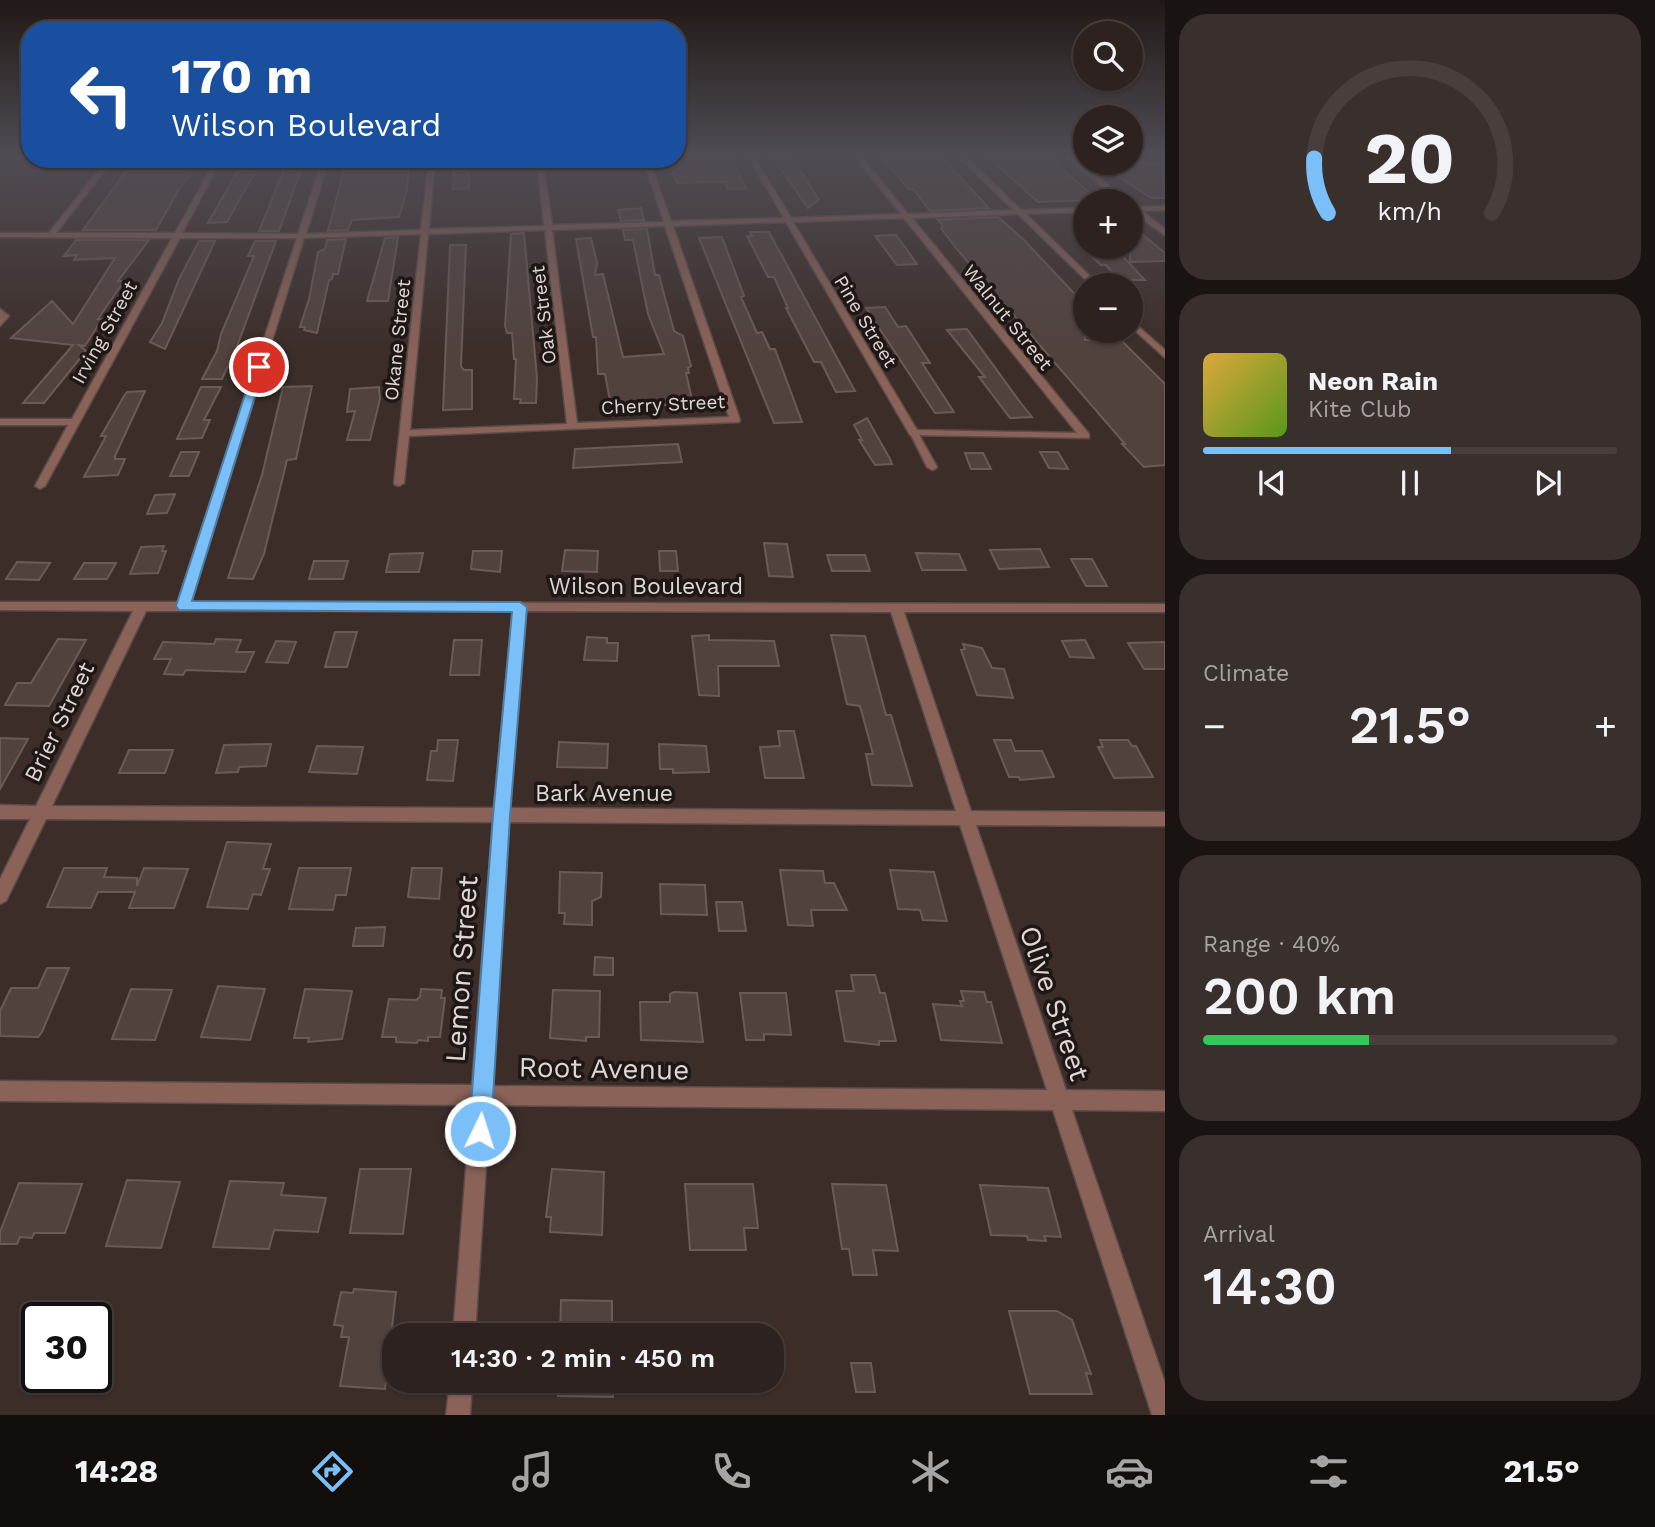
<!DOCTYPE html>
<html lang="en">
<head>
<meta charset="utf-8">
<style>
  :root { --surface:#2d221f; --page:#392f2c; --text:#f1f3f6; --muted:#a7a4a4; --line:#483f3d; --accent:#7abff8 }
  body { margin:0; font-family:"Work Sans",sans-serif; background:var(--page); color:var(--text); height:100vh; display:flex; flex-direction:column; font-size:26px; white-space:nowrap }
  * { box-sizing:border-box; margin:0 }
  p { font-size:23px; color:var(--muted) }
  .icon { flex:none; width:38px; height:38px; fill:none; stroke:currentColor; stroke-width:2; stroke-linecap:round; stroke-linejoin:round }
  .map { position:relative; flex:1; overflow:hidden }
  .side { display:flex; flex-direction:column; gap:14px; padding:14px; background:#191311; width:490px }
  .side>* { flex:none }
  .hud { position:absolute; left:21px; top:21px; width:665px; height:147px; border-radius:28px; box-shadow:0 2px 5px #0004,0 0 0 2px var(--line); background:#1a4fa0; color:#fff; overflow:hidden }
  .buttons { position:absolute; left:1073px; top:21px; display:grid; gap:14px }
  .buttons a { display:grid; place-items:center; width:70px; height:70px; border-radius:50%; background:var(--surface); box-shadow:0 2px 5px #0004,0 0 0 2px var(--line); font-size:35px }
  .speed { position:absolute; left:21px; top:1302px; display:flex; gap:14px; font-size:35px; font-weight:700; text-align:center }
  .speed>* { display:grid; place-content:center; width:91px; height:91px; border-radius:50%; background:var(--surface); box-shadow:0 2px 5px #0004,0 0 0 2px var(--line); line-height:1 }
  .speed .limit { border:4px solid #111; border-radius:10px; background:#fff; color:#111 }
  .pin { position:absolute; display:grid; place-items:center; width:60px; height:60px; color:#fff; margin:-30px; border:4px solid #fff; border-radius:50%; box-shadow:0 2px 7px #0007 }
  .me { position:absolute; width:77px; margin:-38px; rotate:4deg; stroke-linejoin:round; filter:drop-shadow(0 0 5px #0008) }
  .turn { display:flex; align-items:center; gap:24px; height:147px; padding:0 35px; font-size:32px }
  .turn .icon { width:91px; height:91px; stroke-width:2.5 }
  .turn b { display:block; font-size:49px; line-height:60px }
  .big { font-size:52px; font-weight:600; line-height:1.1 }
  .side .tile { flex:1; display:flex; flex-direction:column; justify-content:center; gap:10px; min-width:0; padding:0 24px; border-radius:28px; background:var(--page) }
  .side .dial { align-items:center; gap:0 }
  .dial svg { height:182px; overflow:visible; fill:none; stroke:var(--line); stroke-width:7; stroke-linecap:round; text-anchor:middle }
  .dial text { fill:var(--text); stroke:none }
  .song { display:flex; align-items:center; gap:21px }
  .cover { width:84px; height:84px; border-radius:10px; background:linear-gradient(135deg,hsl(40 70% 55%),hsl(90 70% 35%)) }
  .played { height:7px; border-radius:4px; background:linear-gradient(90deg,var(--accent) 60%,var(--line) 60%) }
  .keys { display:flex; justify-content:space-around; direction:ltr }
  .heat { display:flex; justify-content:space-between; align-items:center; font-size:38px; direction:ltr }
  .charge { height:10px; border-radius:5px; background:linear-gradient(90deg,#34c759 40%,var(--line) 0) }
  .trip { position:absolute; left:382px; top:1323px; width:402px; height:70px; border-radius:28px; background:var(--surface); box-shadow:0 2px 5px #0004,0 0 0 2px var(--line); font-weight:600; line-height:70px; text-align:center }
  .tab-bar { display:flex; height:112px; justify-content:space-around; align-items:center; background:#120e0c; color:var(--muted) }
  .tab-bar .icon { width:49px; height:49px }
  .tab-bar .current { color:var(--accent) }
  .tab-bar b { font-size:32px; color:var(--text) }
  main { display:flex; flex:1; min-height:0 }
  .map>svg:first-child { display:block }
  .building { fill:#52423e; stroke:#6b5a56; stroke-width:2 }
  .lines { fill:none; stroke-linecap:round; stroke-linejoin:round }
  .lane-casing { stroke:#5a4b48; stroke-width:3 }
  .street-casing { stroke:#5a4b48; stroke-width:3 }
  .lane { fill:#8a6258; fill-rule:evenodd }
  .street { fill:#8a6258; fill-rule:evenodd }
  .route { fill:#7abff8; stroke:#4f7ca1; stroke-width:2 }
  .labels { text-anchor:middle; stroke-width:7; stroke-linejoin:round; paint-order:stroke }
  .far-street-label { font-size:19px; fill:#e0d6d3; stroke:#1e1716 }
  .street-label { font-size:23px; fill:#e0d6d3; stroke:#1e1716 }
  .near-street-label { font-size:28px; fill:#e0d6d3; stroke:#1e1716 }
</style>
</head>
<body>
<main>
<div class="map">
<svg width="1165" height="1415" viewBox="0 0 1165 1415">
  <rect width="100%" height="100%" fill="#3c2d29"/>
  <path class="building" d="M 770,153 L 789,153 L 819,200 L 808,208 Z
    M 879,153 L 938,153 L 989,208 L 930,211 L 913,189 L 908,189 Z
    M 1047,156 L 1098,200 L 1038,202 L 988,157 Z
    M 731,158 L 746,188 L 728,189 L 725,182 L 677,183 L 668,160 Z
    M 134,160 L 200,160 L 178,191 L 156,230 L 83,230 Z
    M 410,160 L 406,194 L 399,217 L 352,220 L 348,230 L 328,231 L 346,162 Z
    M 287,162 L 304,162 L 279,231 L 259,231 Z
    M 1098,163 L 1165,163 L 1165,198 L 1151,198 Z
    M 240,167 L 258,167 L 227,222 L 208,223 Z
    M 468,168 L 469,188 L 453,189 L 454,169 Z
    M 641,208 L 644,220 L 621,221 L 618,210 Z
    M 998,217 L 1024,240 L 1085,305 L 1085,340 L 1120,339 L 1165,384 L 1165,465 L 1144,467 L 1122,444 L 1125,444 L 955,247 L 941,228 L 943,226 L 938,220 Z
    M 647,229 L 655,275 L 659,275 L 674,331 L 683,336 L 691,366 L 688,368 L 689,373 L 686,373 L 693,404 L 611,406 L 605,374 L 598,374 L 596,337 L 593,337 L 576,239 L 591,238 L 597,263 L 595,275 L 603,274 L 623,357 L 664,354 L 648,314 L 633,240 L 625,240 L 623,230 Z
    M 750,232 L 769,232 L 855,391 L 836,392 L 821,362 L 814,362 L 786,308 L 788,308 L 774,277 L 768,277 L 747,236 L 752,236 Z
    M 524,233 L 537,378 L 536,403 L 520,403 L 521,399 L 514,399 L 516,359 L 514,359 L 512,333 L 507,333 L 505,326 L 511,234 Z
    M 1130,234 L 1142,234 L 1148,239 L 1165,253 L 1165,261 L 1130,262 Z
    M 896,235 L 905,247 L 917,264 L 897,265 L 875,236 Z
    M 398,237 L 388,301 L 367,301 L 385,238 Z
    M 722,237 L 744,296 L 741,297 L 757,333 L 762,332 L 770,349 L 775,349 L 802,422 L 774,423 L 699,238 Z
    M 346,239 L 338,274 L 333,274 L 332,279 L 329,280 L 317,333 L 304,330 L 305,327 L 300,327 L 309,299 L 318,252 L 325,249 L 327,240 Z
    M 76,240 L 149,240 L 118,281 L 124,281 L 98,319 L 102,319 L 85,346 L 79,345 L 86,351 L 44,403 L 23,403 L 73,345 L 11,338 L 52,301 L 73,324 L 115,258 L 74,260 L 77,255 L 64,256 Z
    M 199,241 L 215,241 L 165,349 L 150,342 L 162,323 L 179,279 Z
    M 255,241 L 276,241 L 236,349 L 222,379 L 202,379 L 217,351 L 221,334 L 254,256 L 248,256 Z
    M 450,245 L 466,245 L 461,366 L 464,370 L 472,370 L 472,409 L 443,410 Z
    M 1081,247 L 1114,247 L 1145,280 L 1119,280 L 1106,265 L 1101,265 Z
    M 885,307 L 898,327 L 906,326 L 930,363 L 922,363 L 954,412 L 935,413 L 866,308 Z
    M 967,329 L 1020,402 L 1032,417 L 1010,418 L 979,377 L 985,377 L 947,330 Z
    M 312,386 L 296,459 L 287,460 L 264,554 L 253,579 L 228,578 L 262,475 L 283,387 Z
    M 201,387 L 221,387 L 204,420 L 210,420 L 202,438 L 177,439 Z
    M 379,387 L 380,399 L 370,440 L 347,440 L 355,411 L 347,412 L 350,389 Z
    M 145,391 L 115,456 L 115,459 L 125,459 L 118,475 L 84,477 L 106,436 L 101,436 L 124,396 L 127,392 Z
    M 867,418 L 890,459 L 892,464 L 875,465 L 859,440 L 862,440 L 854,425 Z
    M 678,444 L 682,462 L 573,468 L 575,449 Z
    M 181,452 L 199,452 L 189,476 L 170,476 Z
    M 1040,452 L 1058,452 L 1068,469 L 1049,468 Z
    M 965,453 L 983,453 L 991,469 L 971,469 Z
    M 175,494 L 167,513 L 147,514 L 155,495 Z
    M 764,543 L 787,544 L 793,577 L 769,576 Z
    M 164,546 L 162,551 L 166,551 L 158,573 L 130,574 L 141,547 Z
    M 1040,549 L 1049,567 L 999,569 L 990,550 Z
    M 565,550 L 598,551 L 597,572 L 562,571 Z
    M 473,551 L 502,551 L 500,572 L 471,569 Z
    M 659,551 L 676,551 L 678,571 L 660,571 Z
    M 423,553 L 419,572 L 386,572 L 390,554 Z
    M 916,553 L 959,554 L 966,570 L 922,570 Z
    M 827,555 L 865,555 L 870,571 L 832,571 Z
    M 1071,559 L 1092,559 L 1107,586 L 1086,586 Z
    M 314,561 L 348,561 L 343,579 L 309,579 Z
    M 17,562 L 50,563 L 39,580 L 6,579 Z
    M 84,563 L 116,563 L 107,579 L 74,579 Z
    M 335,632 L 357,632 L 347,667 L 325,667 Z
    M 709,635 L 709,640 L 774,641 L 779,666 L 718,666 L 719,696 L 699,695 L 692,636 Z
    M 831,635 L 865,636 L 886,715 L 891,715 L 912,786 L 872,785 L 866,754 L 873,754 L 860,706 L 847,704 Z
    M 587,637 L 607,638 L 607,643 L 618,643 L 617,661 L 584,660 Z
    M 58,639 L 86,640 L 49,706 L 5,705 L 17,683 L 31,683 Z
    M 216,639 L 241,640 L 236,652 L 254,652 L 245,672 L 186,670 L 183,675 L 164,674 L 171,659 L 154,659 L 163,642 L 214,644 Z
    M 454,640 L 482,640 L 479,675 L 450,675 Z
    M 1085,640 L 1094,658 L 1070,657 L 1062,641 Z
    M 276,641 L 296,642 L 288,663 L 266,662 Z
    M 1165,642 L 1165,669 L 1144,669 L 1128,643 Z
    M 963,644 L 982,648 L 992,668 L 1004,669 L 1013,698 L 977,695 L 961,650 L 965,649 Z
    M 778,731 L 794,731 L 804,778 L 765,778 L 760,747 L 780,746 Z
    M 0,738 L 28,739 L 0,789 Z
    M 438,740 L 458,740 L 453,781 L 427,780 L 431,751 L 437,751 Z
    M 994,740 L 1011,740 L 1015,751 L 1042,751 L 1054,777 L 1020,780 L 1019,777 L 1009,777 Z
    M 1100,740 L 1128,740 L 1132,746 L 1136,746 L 1153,777 L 1114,778 L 1098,747 L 1103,747 Z
    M 559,742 L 608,744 L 607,768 L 557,767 Z
    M 271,744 L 266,766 L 239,767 L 238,772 L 216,773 L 224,745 Z
    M 659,744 L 706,746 L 709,772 L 673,773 L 673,769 L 660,769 Z
    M 317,746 L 363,747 L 357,774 L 309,772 Z
    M 129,750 L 173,750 L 165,773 L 119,773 Z
    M 227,842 L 271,844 L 263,869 L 270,869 L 261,895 L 253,894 L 248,909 L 207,907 Z
    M 64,868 L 107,868 L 104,877 L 137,878 L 137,886 L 144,868 L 188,869 L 174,908 L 129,908 L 135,892 L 98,892 L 91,908 L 47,907 Z
    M 299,868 L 351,868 L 346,895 L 336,895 L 333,910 L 289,909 Z
    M 412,868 L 442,868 L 439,899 L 408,897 Z
    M 780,870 L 823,871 L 825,883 L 834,883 L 847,910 L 811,910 L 813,926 L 788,925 Z
    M 890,870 L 934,872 L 947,921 L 923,920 L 920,910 L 898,909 Z
    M 560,872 L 602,873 L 601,897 L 592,901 L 592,925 L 564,924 L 565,913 L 559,913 Z
    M 660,884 L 705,885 L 707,915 L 661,914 Z
    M 716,902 L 742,902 L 746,931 L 719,931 Z
    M 385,927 L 383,946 L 353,946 L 356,928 Z
    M 595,957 L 613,958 L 613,975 L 594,975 Z
    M 47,968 L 69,968 L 42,1032 L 38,1037 L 0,1036 L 0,1011 L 11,988 L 38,988 Z
    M 851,975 L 875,975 L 880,993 L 885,993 L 896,1041 L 879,1041 L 879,1045 L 845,1041 L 836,991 L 854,991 Z
    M 218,986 L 265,989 L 250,1040 L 201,1037 Z
    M 131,989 L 172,990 L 155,1040 L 112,1039 Z
    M 305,989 L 352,991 L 342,1039 L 308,1042 L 309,1038 L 294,1038 Z
    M 421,989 L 442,990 L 441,998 L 445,998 L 440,1037 L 428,1037 L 428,1041 L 418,1040 L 417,1043 L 396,1042 L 396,1037 L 382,1037 L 389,999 L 416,1000 L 420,997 Z
    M 553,990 L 600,991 L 599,1037 L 586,1037 L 586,1041 L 550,1038 Z
    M 961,991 L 984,992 L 987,1002 L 991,1002 L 1002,1043 L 941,1040 L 933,1004 L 962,1006 L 960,1001 L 964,1001 Z
    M 674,992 L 697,993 L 703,1042 L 641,1040 L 640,1002 L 670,1002 L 670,994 Z
    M 740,993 L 786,993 L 791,1035 L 764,1034 L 764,1040 L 746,1040 Z
    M 360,1169 L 411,1169 L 403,1234 L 350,1233 Z
    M 552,1169 L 604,1172 L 602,1235 L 550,1232 L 551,1217 L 546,1217 Z
    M 127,1180 L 180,1182 L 161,1248 L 106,1246 Z
    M 230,1181 L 284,1183 L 281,1195 L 326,1198 L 318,1232 L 274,1230 L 269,1249 L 213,1247 Z
    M 19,1183 L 82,1184 L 65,1233 L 34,1233 L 32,1238 L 20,1237 L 17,1244 L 0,1244 L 0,1232 Z
    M 685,1184 L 753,1184 L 758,1228 L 744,1228 L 746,1250 L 690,1250 Z
    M 832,1184 L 886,1185 L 898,1251 L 873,1250 L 877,1275 L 853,1275 L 849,1249 L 842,1249 Z
    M 980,1185 L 1048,1188 L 1061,1237 L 1044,1236 L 1046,1241 L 1028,1240 L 1027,1236 L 991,1235 Z
    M 354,1289 L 396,1292 L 385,1389 L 340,1386 L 349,1337 L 341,1337 L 343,1326 L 334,1325 L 341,1292 L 353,1293 Z
    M 561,1300 L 612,1301 L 612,1335 L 560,1335 Z
    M 1009,1311 L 1057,1311 L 1072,1320 L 1091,1374 L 1086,1373 L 1092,1394 L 1030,1394 Z
    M 851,1363 L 871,1363 L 875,1392 L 856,1392 Z
    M 559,1381 L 613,1381 L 613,1397 L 558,1396 Z"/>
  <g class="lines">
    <defs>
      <path id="lane" d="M 914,430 L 918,433 L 937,467 L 935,469 L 932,470 L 927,467 L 910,433 Z"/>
      <path id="street" d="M 746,153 L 752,153 L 791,218 L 901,214 L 852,153 L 858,153 L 908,214 L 1013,210 L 955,153 L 962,153 L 1021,210 L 1085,208 L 1085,212 L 1026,214 L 1099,285 L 1091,285 L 1018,214 L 912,218 L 1089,434 L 1089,438 L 910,435 L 786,222 L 673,226 L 740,420 L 739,422 L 409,436 L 404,483 L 399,486 L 395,485 L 394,483 L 421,234 L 304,238 L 191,602 L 1165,604 L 1165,612 L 904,612 L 971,811 L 1165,812 L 1165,826 L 976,825 L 1066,1090 L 1165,1091 L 1165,1111 L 1072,1110 L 1165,1383 L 1165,1415 L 1152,1415 L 1053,1110 L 490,1105 L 475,1335 L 453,1335 L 471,1105 L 0,1101 L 0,1081 L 472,1085 L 493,822 L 46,819 L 6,901 L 0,904 L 0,879 L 30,819 L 0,819 L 0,805 L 36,806 L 133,611 L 0,610 L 0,602 L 178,602 L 297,238 L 180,238 L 45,486 L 40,489 L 35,486 L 68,425 L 0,425 L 0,419 L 72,419 L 172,238 L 0,237 L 0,233 L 49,233 L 107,159 L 114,159 L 56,233 L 175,233 L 216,159 L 222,159 L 182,233 L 298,234 L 323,159 L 329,159 L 306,234 L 421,230 L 429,159 L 435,159 L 429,229 L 544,226 L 537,159 L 543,159 L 552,225 L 664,222 L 643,159 L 649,159 L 671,221 L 784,218 ZM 904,218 L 1077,433 L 917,430 L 793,222 ZM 665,226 L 729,417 L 577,423 L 552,230 ZM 545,230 L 567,424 L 410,430 L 428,234 ZM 146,611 L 513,611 L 494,808 L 52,806 ZM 526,611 L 891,612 L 956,811 L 509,808 ZM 508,822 L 960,825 L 1047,1090 L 491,1086 Z
        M 1060,153 L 1067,153 L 1128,201 L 1121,201 Z
        M 1130,203 L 1137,207 L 1165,206 L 1165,210 L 1142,211 L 1165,229 L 1165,235 L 1130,211 Z
        M 0,309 L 9,316 L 0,326 Z
        M 1130,319 L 1165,350 L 1165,358 L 1130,326 Z
        M 450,1381 L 472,1381 L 470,1415 L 446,1415 Z"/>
    </defs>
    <use href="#lane" class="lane-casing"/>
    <use href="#street" class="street-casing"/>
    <use href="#lane" class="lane"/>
    <use href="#street" class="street"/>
  </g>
  <linearGradient id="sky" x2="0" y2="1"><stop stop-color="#211917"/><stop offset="0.44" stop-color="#504c54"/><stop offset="1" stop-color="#504c54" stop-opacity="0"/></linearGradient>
  <rect width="1165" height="351" fill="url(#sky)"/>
  <path class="route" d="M 259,364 L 264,367 L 192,601 L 520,602 L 527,607 L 510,816 L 491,1131 L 488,1139 L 480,1142 L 472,1139 L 469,1131 L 493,816 L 512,612 L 179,610 L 176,606 L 254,367 Z"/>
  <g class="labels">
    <g class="far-street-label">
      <text transform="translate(543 315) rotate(-97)" y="7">Oak Street</text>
      <text transform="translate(1008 317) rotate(51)" y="7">Walnut Street</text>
      <text transform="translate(866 321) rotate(59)" y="7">Pine Street</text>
      <text transform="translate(104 332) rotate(-61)" y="7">Irving Street</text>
      <text transform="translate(397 340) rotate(-84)" y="7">Okane Street</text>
      <text transform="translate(663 404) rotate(-3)" y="7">Cherry Street</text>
    </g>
    <g class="street-label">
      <text x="646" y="594">Wilson Boulevard</text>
      <text transform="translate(59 722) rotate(-64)" y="8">Brier Street</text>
      <text x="604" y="801">Bark Avenue</text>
    </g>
    <g class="near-street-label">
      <text transform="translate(461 969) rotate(-86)" y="10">Lemon Street</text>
      <text transform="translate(1055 1003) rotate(71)" y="10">Olive Street</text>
      <text transform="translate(604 1068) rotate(1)" y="10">Root Avenue</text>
    </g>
  </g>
</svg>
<div class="buttons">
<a><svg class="icon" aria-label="search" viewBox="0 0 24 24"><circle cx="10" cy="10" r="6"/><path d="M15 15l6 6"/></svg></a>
<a><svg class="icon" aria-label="layers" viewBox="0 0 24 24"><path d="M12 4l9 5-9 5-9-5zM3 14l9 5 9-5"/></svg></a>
<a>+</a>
<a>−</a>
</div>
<div class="speed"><div class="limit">30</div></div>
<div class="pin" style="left:259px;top:367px;background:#d93025"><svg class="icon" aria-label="arrive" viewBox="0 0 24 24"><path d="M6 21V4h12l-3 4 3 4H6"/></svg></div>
<svg class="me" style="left:480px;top:1131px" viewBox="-20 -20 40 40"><circle r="17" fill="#7abff8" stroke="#fff" stroke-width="3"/><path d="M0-11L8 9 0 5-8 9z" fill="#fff"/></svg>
<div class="trip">14:30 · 2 min · 450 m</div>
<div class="hud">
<div class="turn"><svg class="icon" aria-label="left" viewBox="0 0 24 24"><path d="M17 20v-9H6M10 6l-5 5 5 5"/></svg><div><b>170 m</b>Wilson Boulevard</div></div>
</div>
</div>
<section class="side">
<div class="tile dial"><svg viewBox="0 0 100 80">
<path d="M14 69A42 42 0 1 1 86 69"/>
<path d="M14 69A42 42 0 0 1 8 45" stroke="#7abff8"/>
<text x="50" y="56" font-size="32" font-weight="700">20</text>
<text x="50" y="72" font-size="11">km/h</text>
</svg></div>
<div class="tile">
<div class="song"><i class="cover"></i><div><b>Neon Rain</b><p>Kite Club</p></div></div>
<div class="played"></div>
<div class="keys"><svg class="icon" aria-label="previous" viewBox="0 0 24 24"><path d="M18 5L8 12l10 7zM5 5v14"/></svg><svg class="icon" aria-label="pause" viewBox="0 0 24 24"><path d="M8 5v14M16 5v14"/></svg><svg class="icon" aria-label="next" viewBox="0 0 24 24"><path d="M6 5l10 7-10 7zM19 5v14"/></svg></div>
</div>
<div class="tile"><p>Climate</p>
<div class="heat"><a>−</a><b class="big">21.5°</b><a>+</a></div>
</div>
<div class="tile"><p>Range · 40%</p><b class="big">200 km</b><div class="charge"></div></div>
<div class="tile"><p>Arrival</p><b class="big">14:30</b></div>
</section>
</main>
<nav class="tab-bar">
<b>14:28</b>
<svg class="icon current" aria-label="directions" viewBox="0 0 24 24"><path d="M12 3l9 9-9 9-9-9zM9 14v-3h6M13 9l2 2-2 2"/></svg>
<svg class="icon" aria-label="music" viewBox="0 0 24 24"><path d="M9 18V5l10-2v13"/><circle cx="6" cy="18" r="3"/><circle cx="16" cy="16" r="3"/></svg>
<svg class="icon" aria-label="phone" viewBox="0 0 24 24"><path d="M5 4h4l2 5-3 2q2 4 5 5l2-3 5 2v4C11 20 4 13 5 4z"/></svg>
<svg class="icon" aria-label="climate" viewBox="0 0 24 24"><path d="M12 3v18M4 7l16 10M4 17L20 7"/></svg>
<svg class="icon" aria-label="car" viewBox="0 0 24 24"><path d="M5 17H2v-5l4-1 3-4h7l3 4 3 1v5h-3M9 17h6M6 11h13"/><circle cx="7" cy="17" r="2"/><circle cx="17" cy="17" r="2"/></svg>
<svg class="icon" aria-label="filters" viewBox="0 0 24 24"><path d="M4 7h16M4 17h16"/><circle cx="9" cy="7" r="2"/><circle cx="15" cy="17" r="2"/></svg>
<b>21.5°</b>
</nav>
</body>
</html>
